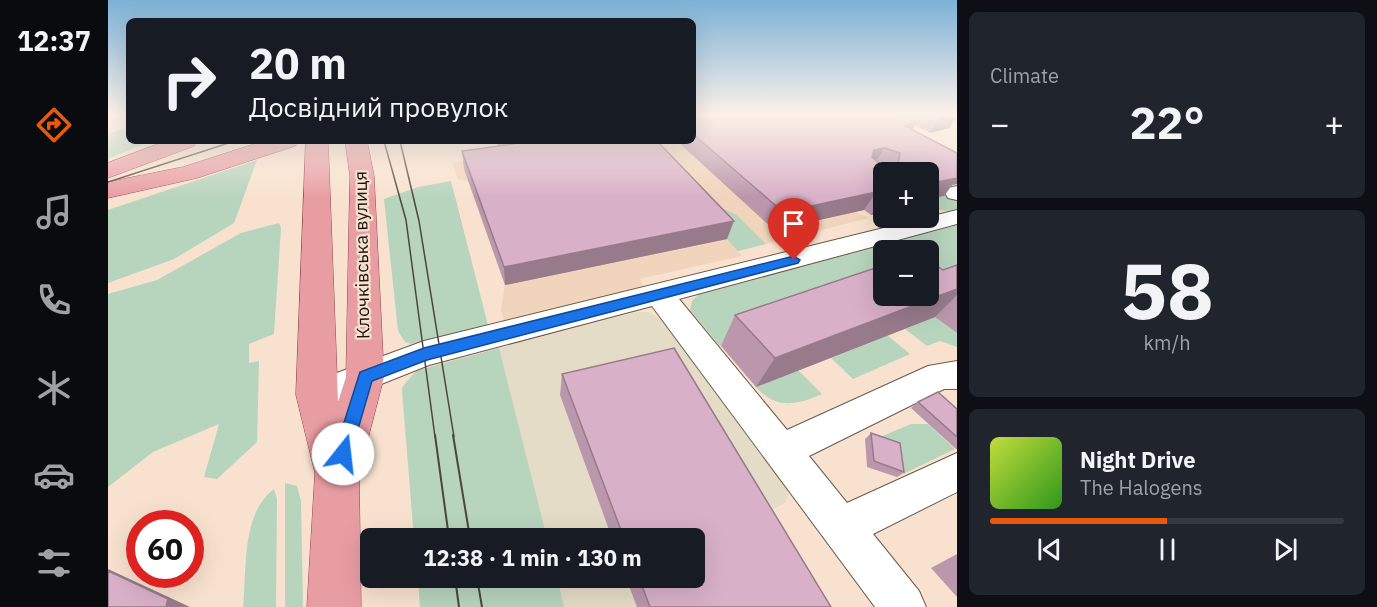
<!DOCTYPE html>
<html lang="en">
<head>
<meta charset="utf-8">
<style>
  :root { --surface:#171b24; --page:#20242c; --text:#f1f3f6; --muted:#9ea1a6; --line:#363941; --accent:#ea580c }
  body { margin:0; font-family:"IBM Plex Sans",sans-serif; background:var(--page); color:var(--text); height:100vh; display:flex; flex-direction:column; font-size:22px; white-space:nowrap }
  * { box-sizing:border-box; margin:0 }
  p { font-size:20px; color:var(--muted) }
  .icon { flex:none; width:33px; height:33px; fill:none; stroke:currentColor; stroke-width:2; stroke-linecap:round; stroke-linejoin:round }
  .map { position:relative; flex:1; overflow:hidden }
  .sheet { display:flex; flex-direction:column; gap:12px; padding:12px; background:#0d0f14; width:420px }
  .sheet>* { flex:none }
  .banner { position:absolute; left:18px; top:18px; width:570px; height:126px; border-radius:9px; box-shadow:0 6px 24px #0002; background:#171b24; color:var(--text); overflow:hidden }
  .buttons { position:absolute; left:765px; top:162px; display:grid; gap:12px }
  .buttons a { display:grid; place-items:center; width:66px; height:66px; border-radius:9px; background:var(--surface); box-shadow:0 6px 24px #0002; font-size:30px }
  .speed { position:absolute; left:18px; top:510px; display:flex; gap:12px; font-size:30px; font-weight:700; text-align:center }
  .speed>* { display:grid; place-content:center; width:78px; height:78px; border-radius:50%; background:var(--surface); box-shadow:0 6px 24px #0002; line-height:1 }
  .speed .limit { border:9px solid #d22; background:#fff; color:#111 }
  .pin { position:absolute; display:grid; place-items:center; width:51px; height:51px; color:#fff; margin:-62px -26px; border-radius:50% 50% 50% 0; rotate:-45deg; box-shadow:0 0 6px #0007 }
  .pin .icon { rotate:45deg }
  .me { position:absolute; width:66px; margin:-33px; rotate:16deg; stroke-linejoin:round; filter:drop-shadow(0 0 4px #0008) }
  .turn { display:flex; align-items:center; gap:21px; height:126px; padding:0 24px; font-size:27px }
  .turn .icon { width:78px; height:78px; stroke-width:2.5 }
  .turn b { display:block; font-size:42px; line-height:51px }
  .big { font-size:45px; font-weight:800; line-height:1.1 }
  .sheet .card { flex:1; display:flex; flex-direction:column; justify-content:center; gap:9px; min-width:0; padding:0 21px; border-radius:9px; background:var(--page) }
  .sheet .dial { align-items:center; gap:0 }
  .dial b { font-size:78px; line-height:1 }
  .song { display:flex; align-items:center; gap:18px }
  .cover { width:72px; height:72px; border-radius:9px; background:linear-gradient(135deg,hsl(70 70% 55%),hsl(110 70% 35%)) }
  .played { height:6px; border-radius:3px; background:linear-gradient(90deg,var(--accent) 50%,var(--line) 50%) }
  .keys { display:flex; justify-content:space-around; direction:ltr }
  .heat { display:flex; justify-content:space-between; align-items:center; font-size:33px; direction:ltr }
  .trip { position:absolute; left:252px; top:528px; width:345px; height:60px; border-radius:9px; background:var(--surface); box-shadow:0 6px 24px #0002; font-weight:800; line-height:60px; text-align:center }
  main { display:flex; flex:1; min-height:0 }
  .tab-bar { display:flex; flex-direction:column; width:108px; justify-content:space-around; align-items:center; background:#090b0e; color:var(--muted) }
  .tab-bar .icon { width:42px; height:42px }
  .tab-bar .active { color:var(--accent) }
  .tab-bar b { font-size:27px; color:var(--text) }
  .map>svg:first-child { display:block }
  .commercial { fill:#e5dcc7 }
  .built { fill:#f0d4bc }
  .green { fill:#b7d4bd }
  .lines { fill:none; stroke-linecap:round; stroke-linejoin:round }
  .minor-casing { stroke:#6b5949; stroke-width:2 }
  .major-casing { stroke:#964247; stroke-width:1 }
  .minor { fill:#fff; fill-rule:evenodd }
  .major { fill:#e89da3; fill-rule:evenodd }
  .tram-far1 { stroke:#50453c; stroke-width:1.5 }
  .tram { stroke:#50453c; stroke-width:2 }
  .wall { fill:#ba97ab }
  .shaded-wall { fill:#977b8b }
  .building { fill:#d8b0c7; stroke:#977b8b; stroke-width:1.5; fill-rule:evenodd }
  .route { fill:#1a73e8; stroke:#114b97; stroke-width:1.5 }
  .labels { text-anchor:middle; stroke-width:4.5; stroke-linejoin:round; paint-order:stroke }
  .street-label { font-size:18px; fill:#1b130d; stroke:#f8e2cf }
</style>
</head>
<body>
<main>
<nav class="tab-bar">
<b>12:37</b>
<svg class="icon active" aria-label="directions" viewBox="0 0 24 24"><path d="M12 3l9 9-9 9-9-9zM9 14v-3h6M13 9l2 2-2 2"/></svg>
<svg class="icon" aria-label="music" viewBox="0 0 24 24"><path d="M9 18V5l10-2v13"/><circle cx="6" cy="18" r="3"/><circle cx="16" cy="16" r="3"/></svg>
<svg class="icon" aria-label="phone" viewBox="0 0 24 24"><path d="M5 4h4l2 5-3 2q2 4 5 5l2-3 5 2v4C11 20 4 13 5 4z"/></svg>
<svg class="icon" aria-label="climate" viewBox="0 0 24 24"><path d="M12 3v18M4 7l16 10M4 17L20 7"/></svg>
<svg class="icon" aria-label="car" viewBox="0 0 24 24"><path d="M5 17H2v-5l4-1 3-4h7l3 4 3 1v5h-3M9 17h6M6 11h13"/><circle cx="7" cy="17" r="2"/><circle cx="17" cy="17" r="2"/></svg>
<svg class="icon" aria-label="filters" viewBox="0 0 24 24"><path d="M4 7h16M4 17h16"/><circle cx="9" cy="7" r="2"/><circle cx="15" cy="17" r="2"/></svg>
</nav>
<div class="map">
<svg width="849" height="607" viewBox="0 0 849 607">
  <rect width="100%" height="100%" fill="#f8e2cf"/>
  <path class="commercial" d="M 528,312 L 540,312 L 562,324 L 676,482 L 680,494 L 677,503 L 662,511 L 720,607 L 312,607 L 310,578 L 586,578 L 586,538 L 306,538 L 294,396 L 297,382 L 308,371 L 329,364 Z"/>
  <path class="built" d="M 481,141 L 585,141 L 761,218 L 630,251 L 634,256 L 531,279 L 537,288 L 396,321 L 393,310 L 397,285 L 360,181 L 350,179 L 344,163 Z"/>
  <path class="green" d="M 21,127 L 21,141 L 43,141 L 0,159 L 0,134 Z
    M 149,160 L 126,223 L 66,259 L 0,283 L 0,210 Z
    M 343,181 L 380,325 L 303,344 L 297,342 L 290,331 L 276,199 L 310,187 Z
    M 820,191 L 831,197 L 844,194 L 849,197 L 849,209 C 837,212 831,212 821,204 Z
    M 616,209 L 629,215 L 658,244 L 630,251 L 595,213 Z
    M 171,223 L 173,228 L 166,334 L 141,344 L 141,363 L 151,361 L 149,442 L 109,479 L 96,477 L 111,424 L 45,452 L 0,487 L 0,294 L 49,280 L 133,233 Z
    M 849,225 L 849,285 L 820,296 L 820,250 L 776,250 L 775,288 L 612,346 L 582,310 L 584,301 L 592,293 Z
    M 827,317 L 849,333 L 849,347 L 832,341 L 819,346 L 797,329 Z
    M 779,335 L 802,354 L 745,379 L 723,358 Z
    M 391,348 L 439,538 L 306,538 L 294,388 L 308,371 Z
    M 690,370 L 714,394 C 689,405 668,410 648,387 Z
    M 803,424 L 820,424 L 847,449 L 789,477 L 763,441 Z
    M 177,483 L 189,486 L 193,501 L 195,607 L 177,607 Z
    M 166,489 L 169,499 L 168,607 L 135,607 C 139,571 133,513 166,489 Z
    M 310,578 L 449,578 L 456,607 L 312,607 Z"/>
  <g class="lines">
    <defs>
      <path id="minor" d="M 849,186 L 849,200 L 840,198 L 837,193 L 840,188 Z
        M 849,210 L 849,224 L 571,299 L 679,430 L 820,366 L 849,361 L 849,389 L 836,389 L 701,456 L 739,503 L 849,453 L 849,492 L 765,534 L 811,591 L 818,607 L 767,607 L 544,306 L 321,365 L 208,410 L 196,405 L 191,395 L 196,385 L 316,341 Z"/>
      <path id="major" d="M 58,141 L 89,141 L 86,146 L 0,178 L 0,163 Z
        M 156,141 L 190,141 L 187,146 L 89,178 L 0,198 L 0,182 L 75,167 Z
        M 198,141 L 220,141 L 230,402 L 238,377 L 242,176 L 237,141 L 259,141 L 266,176 L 276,377 L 251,473 L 253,607 L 199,607 L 207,473 L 188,395 Z"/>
    </defs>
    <use href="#minor" class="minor-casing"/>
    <use href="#major" class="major-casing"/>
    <use href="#minor" class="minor"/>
    <use href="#major" class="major"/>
    <path class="tram-far1" d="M 276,141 L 298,220 L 327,437
      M 292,141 L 311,221 L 346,437
      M 0,182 L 127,141"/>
    <path class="tram" d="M 327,435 L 341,538
      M 345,435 L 362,538
      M 347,578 L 351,607
      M 369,578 L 374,607"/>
  </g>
  <path class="wall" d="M 585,114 L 849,114 L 849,116 L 841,128 L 822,133 L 807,125 L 804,129 L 849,153 L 849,185 L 849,184 L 844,185 L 836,196 L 820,172 L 776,212 L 763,215 L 756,210 L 666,230 L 569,141 L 585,141 Z
    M 386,141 L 555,141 L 552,144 L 619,239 L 397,285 L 356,169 L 354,151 L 391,146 Z
    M 849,265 L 849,333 L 827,317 L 648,387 L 613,346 L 627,315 L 835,270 Z
    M 454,374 L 723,607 L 529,607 L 518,578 L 586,578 L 586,538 L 504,538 L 452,395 Z
    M 810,402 L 849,409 L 849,449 L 848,449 L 803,408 Z
    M 763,433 L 796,472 L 789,477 L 759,467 L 757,439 Z
    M 849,554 L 849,597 L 823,568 Z"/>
  <path class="shaded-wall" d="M 843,114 L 849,114 L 849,116 L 841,128 L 822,133 L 833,116 Z
    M 808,123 L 798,139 L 797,126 Z
    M 776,148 L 766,165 L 756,168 L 766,150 Z
    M 849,172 L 849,184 L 844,185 L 836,196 L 820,199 L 820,184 Z
    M 768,192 L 756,210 L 666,230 L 675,212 Z
    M 776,197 L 776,212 L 763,215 Z
    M 626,221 L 619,239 L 397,285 L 396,267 Z
    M 849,289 L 849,295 L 827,317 L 648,387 L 667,358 Z
    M 0,569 L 82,607 L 58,607 L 0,571 Z"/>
  <path class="building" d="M 585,114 L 788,114 L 808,123 L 797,126 L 849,153 L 849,178 L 820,184 L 820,172 L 776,172 L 776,197 L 768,192 L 675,212 L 585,134 ZM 776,148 L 792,153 L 789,170 L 778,169 L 764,157 L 766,150 Z
    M 827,114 L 843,114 L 833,116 Z
    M 403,141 L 549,141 L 626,221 L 396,267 L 354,151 L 406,144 Z
    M 820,260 L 835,270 L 849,265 L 849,289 L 667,358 L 627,315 L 776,265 L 776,296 L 820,296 Z
    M 566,348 L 723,607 L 542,607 L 531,578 L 586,578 L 586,538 L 516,538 L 454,374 Z
    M 830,392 L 849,409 L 849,437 L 810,402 Z
    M 763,433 L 792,443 L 796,472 L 766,461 Z
    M 0,571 L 60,599 L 58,607 L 0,607 Z"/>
  <linearGradient id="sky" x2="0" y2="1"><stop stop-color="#7cb1d6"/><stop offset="0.58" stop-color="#fcf2e9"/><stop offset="1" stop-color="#fcf2e9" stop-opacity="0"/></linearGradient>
  <rect width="849" height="198" fill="url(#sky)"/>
  <path class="route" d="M 686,256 L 692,260 L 690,263 L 319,360 L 264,381 L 241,460 L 235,462 L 228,460 L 226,454 L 252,372 L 316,348 Z"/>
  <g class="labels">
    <g class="street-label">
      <text transform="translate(254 255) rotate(-91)" y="6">Клочківська вулиця</text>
    </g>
  </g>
</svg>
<div class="buttons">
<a>+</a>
<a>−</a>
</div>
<div class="speed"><div class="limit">60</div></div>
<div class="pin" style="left:686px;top:260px;background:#d93025"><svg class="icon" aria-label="arrive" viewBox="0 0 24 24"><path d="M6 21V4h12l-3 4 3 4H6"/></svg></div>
<svg class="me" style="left:235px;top:454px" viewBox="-20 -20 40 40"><circle r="19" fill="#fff"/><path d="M0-13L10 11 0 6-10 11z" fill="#1a73e8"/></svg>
<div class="trip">12:38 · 1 min · 130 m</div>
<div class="banner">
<div class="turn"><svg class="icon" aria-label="right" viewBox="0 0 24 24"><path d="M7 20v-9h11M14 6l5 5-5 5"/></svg><div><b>20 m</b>Досвідний провулок</div></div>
</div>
</div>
<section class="sheet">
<div class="card"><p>Climate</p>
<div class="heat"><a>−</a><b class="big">22°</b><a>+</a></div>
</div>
<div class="card dial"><b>58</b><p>km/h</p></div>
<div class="card">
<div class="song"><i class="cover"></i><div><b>Night Drive</b><p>The Halogens</p></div></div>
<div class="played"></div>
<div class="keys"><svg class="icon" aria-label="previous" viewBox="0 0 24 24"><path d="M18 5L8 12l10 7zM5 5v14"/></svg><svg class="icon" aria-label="pause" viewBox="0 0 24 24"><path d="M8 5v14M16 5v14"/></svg><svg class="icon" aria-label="next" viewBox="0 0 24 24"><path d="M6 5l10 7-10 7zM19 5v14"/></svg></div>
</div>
</section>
</main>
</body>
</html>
